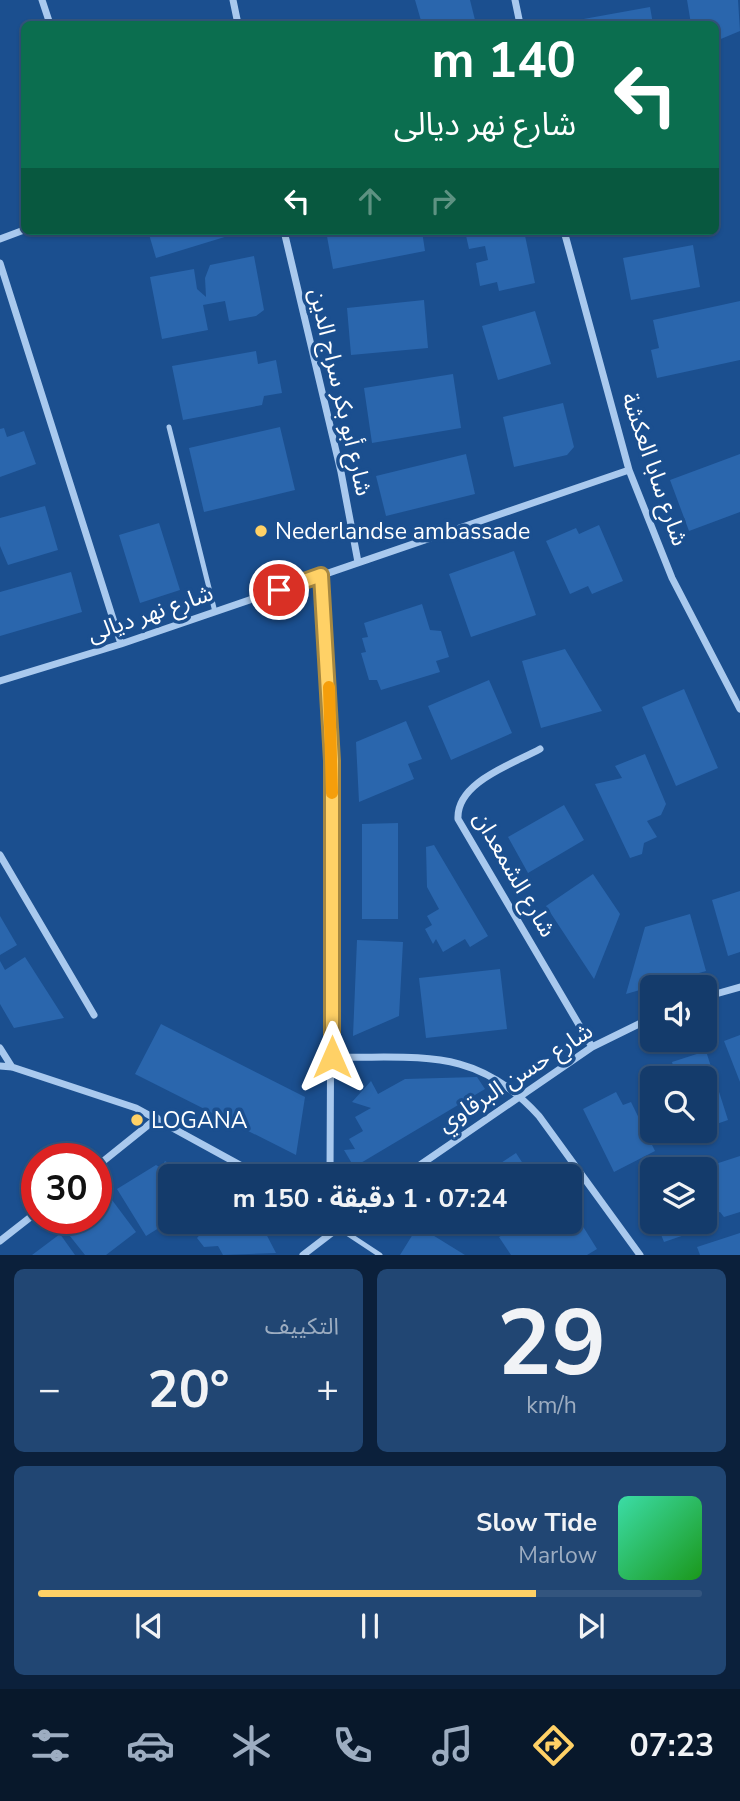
<!DOCTYPE html>
<html lang="ar">
<head>
<meta charset="utf-8">
<style>
  :root { --surface:#143b6b; --page:#214673; --text:#f1f3f6; --muted:#9dadc1; --line:#33557e; --accent:#ffd166 }
  body { margin:0; font-family:"Nunito Sans","Noto Sans Arabic",sans-serif; background:var(--page); color:var(--text); direction:rtl; height:100vh; display:flex; flex-direction:column; font-size:26px; white-space:nowrap }
  * { box-sizing:border-box; margin:0 }
  p { font-size:23px; color:var(--muted) }
  .icon { flex:none; width:38px; height:38px; fill:none; stroke:currentColor; stroke-width:2; stroke-linecap:round; stroke-linejoin:round }
  .map { position:relative; height:1255px; overflow:hidden; direction:ltr }
  .drawer { display:flex; flex-direction:column; gap:14px; padding:14px; background:#0b203b; flex:1 }
  .drawer>* { flex:none }
  .guide { position:absolute; left:21px; top:21px; width:698px; height:214px; border-radius:10px; box-shadow:0 2px 5px #0004,0 0 0 2px var(--line); direction:rtl; background:#0b6e4f; color:#fff; overflow:hidden }
  .buttons { position:absolute; left:640px; top:975px; display:grid; gap:14px }
  .buttons a { display:grid; place-items:center; width:77px; height:77px; border-radius:10px; background:var(--surface); box-shadow:0 2px 5px #0004,0 0 0 2px var(--line); font-size:35px }
  .speed { position:absolute; left:21px; top:1143px; display:flex; gap:14px; font-size:35px; font-weight:700; text-align:center }
  .speed>* { display:grid; place-content:center; width:91px; height:91px; border-radius:50%; background:var(--surface); box-shadow:0 2px 5px #0004,0 0 0 2px var(--line); line-height:1 }
  .speed .limit { border:10px solid #d22; background:#fff; color:#111 }
  .pin { position:absolute; display:grid; place-items:center; width:60px; height:60px; color:#fff; margin:-30px; border:4px solid #fff; border-radius:50%; box-shadow:0 2px 7px #0007 }
  .me { position:absolute; width:77px; margin:-38px; rotate:0deg; stroke-linejoin:round; filter:drop-shadow(0 0 5px #0008) }
  .turn { display:flex; align-items:center; gap:24px; height:147px; padding:0 28px; font-size:32px }
  .turn .icon { width:91px; height:91px; stroke-width:2.5 }
  .turn b { display:block; font-size:49px; line-height:60px }
  .lanes { display:flex; align-items:center; height:66px; padding:0 28px; background:#0003; justify-content:center; gap:35px; direction:ltr }
  .lanes .off { opacity:.35 }
  .big { font-size:52px; font-weight:700; line-height:1.1 }
  .drawer .tile { flex:1; display:flex; flex-direction:column; justify-content:center; gap:10px; min-width:0; padding:0 24px; border-radius:10px; background:var(--page) }
  .drawer .dial { align-items:center; gap:0 }
  .dial b { font-size:91px; line-height:1 }
  .song { display:flex; align-items:center; gap:21px }
  .cover { width:84px; height:84px; border-radius:10px; background:linear-gradient(135deg,hsl(160 70% 55%),hsl(120 70% 35%)) }
  .played { height:7px; border-radius:4px; background:linear-gradient(90deg,var(--accent) 75%,var(--line) 75%) }
  .keys { display:flex; justify-content:space-around; direction:ltr }
  .heat { display:flex; justify-content:space-between; align-items:center; font-size:38px; direction:ltr }
  .drawer .tiles { flex:1; display:grid; gap:14px; grid-template-columns:1fr 1fr }
  .tile:last-child { grid-column:span 2 }
  .trip { position:absolute; left:158px; top:1164px; width:424px; height:70px; border-radius:10px; background:var(--surface); box-shadow:0 2px 5px #0004,0 0 0 2px var(--line); font-weight:700; line-height:70px; text-align:center; direction:rtl }
  .tab-bar { display:flex; height:112px; justify-content:space-around; align-items:center; background:#08182b; color:var(--muted) }
  .tab-bar .icon { width:49px; height:49px }
  .tab-bar .active { color:var(--accent) }
  .tab-bar b { font-size:32px; color:var(--text) }
  .map>svg:first-child { display:block }
  .building { fill:#2a66ad }
  .lines { fill:none; stroke-linecap:round; stroke-linejoin:round }
  .lane { stroke:#a9c9ee; stroke-width:5 }
  .street { stroke:#a9c9ee; stroke-width:7 }
  .route-casing { stroke:#a68842; stroke-width:18 }
  .route { stroke:#ffd166; stroke-width:12 }
  .slow { stroke:#f59e0b; stroke-width:12 }
  .poi-dot { fill:#ffd166; stroke:#1b4f8f; stroke-width:2.5 }
  .labels { text-anchor:middle; stroke-width:7; stroke-linejoin:round; paint-order:stroke }
  .street-label { font-size:23px; fill:#fff; stroke:#1b4f8f }
  .poi-label { font-size:23px; fill:#fff; stroke:#1b4f8f; text-anchor:start }
</style>
</head>
<body>
<div class="map">
<svg width="740" height="1255" viewBox="0 0 740 1255">
  <rect width="100%" height="100%" fill="#1b4f8f"/>
  <path class="building" d="M 415,0 L 470,0 L 476,24 L 422,24 Z
    M 687,0 L 738,0 L 740,31 L 716,41 L 716,24 L 691,24 Z
    M 650,7 L 653,24 L 568,24 L 567,22 Z
    M 148,231 L 241,231 L 241,232 L 156,258 Z
    M 326,231 L 422,231 L 425,251 L 333,269 Z
    M 465,231 L 524,231 L 535,283 L 499,291 L 497,282 L 480,286 L 476,263 L 488,260 L 485,246 L 469,249 Z
    M 693,245 L 700,287 L 631,300 L 623,258 Z
    M 254,256 L 264,310 L 256,316 L 229,321 L 225,301 L 203,305 L 208,330 L 162,339 L 150,277 L 194,269 L 197,289 L 206,297 L 205,278 L 210,265 Z
    M 424,300 L 428,348 L 351,355 L 347,308 Z
    M 740,301 L 740,360 L 657,378 L 651,350 L 659,348 L 653,320 Z
    M 535,311 L 551,364 L 498,380 L 482,326 Z
    M 256,351 L 258,364 L 276,360 L 282,393 L 264,396 L 262,405 L 183,420 L 172,366 Z
    M 453,374 L 461,428 L 372,443 L 364,388 Z
    M 563,403 L 574,447 L 567,455 L 514,467 L 503,417 Z
    M 280,427 L 295,490 L 204,512 L 189,448 Z
    M 4,428 L 7,437 L 24,431 L 36,464 L 0,477 L 0,429 Z
    M 466,454 L 475,494 L 386,516 L 376,476 Z
    M 740,454 L 740,512 L 689,531 L 670,480 Z
    M 45,506 L 58,550 L 8,565 L 0,546 L 0,518 Z
    M 159,523 L 180,590 L 140,603 L 119,535 Z
    M 599,525 L 623,581 L 592,594 L 588,586 L 570,594 L 546,541 L 576,528 L 579,534 Z
    M 514,551 L 536,615 L 471,637 L 449,574 Z
    M 71,572 L 82,612 L 0,636 L 0,592 Z
    M 422,604 L 430,630 L 441,631 L 449,657 L 436,661 L 440,672 L 381,690 L 377,680 L 369,680 L 361,653 L 366,652 L 362,638 L 368,637 L 364,623 Z
    M 565,649 L 602,711 L 541,728 L 522,661 Z
    M 489,680 L 512,733 L 451,760 L 428,706 Z
    M 684,689 L 718,768 L 676,786 L 642,707 Z
    M 406,721 L 422,759 L 408,764 L 414,779 L 359,802 L 356,742 Z
    M 645,754 L 666,804 L 661,815 L 647,821 L 657,837 L 644,843 L 642,854 L 630,858 L 595,784 L 622,778 L 615,766 Z
    M 564,805 L 584,840 L 528,873 L 508,837 Z
    M 398,823 L 398,919 L 362,919 L 362,824 Z
    M 434,845 L 488,936 L 470,947 L 465,939 L 443,952 L 436,939 L 433,944 L 425,929 L 432,925 L 427,916 L 439,909 L 427,887 L 426,847 Z
    M 593,874 L 620,914 L 594,979 L 546,906 Z
    M 740,891 L 740,952 L 728,956 L 712,900 Z
    M 690,914 L 706,971 L 626,994 L 645,927 Z
    M 0,916 L 17,945 L 0,955 Z
    M 357,940 L 403,942 L 399,1016 L 353,1036 Z
    M 25,957 L 64,1018 L 14,1028 L 0,1004 L 0,961 L 5,970 Z
    M 500,969 L 507,1029 L 426,1038 L 419,978 Z
    M 161,1024 L 305,1097 L 296,1155 L 135,1074 Z
    M 740,1035 L 740,1082 L 724,1041 Z
    M 706,1051 L 728,1120 L 705,1128 L 705,1078 L 668,1076 L 675,1073 L 672,1062 Z
    M 477,1077 L 485,1089 L 354,1167 L 344,1150 L 355,1149 L 349,1139 L 363,1131 L 355,1117 L 371,1108 L 352,1102 L 371,1081 L 378,1094 L 405,1079 Z
    M 616,1092 L 623,1105 L 631,1102 L 655,1151 L 614,1172 L 583,1109 Z
    M 516,1153 L 531,1176 L 481,1176 Z
    M 740,1156 L 740,1212 L 724,1217 L 720,1212 L 705,1217 L 705,1176 L 709,1175 L 706,1167 Z
    M 165,1161 L 189,1176 L 170,1176 L 170,1221 L 146,1236 L 117,1189 L 156,1165 L 161,1168 Z
    M 653,1185 L 653,1202 L 647,1204 L 641,1189 Z
    M 106,1192 L 136,1232 L 106,1255 L 85,1255 L 62,1226 L 72,1218 L 96,1218 L 96,1200 Z
    M 569,1204 L 597,1249 L 587,1255 L 511,1255 L 499,1237 L 523,1222 L 569,1222 Z
    M 200,1222 L 254,1222 L 263,1228 L 276,1253 L 223,1255 L 218,1246 L 204,1247 L 197,1238 L 205,1229 Z
    M 462,1222 L 490,1222 L 471,1234 Z
    M 665,1222 L 702,1222 L 705,1228 L 664,1242 L 660,1232 L 668,1229 Z
    M 418,1226 L 465,1255 L 400,1255 Z
    M 740,1233 L 740,1255 L 700,1255 L 697,1247 Z
    M 60,1234 L 75,1255 L 32,1255 Z"/>
  <g class="lines">
    <path class="lane" d="M 169,427 L 215,612
      M 339,1228 L 380,1255"/>
    <path class="street" d="M 42,0 L 50,24
      M 233,0 L 238,24
      M 515,0 L 520,24
      M 284,231 L 341,472 L 358,562
      M 564,231 L 629,470 L 672,578 L 740,709
      M 0,239 L 24,230
      M 0,263 L 121,644
      M 321,575 L 332,761 L 330,1176
      M 0,681 L 121,644 L 629,470
      M 540,749 C 513,764 456,782 458,819 L 592,1047
      M 0,855 L 94,1015
      M 705,997 L 740,987
      M 0,1048 L 12,1067
      M 332,1057 C 419,1059 475,1045 539,1116 L 640,1255
      M 0,1066 L 12,1067 L 136,1108 L 260,1176
      M 96,1167 L 157,1118
      M 404,1176 L 592,1047 L 653,1017
      M 0,1241 L 37,1212
      M 303,1255 L 346,1222"/>
  </g>
  <g class="lines">
    <defs>
      <path id="route" d="M 279,590 L 321,575 L 332,761 L 332,1057"/>
    </defs>
    <use href="#route" class="route-casing"/>
    <use href="#route" class="route"/>
    <path class="slow" d="M 329,687 L 332,793"/>
  </g>
  <g class="poi-dot">
    <circle cx="261" cy="531" r="7"/>
    <circle cx="137" cy="1120" r="7"/>
  </g>
  <g class="labels">
    <g class="street-label">
      <text transform="translate(341 392) rotate(77)" y="8">شارع أبو بكر سراج الدين</text>
      <text transform="translate(655 469) rotate(71)" y="8">شارع سابا العكشة</text>
      <text transform="translate(150 613) rotate(-19)" y="8">شارع نهر ديالى</text>
      <text transform="translate(515 874) rotate(60)" y="8">شارع الشمعدان</text>
      <text transform="translate(515 1077) rotate(-33)" y="8">شارع حسن البرقاوي</text>
    </g>
    <g class="poi-label">
      <text x="275" y="539">Nederlandse ambassade</text>
      <text x="151" y="1128">LOGANA</text>
    </g>
  </g>
</svg>
<div class="buttons">
<a><svg class="icon" aria-label="sound" viewBox="0 0 24 24"><path d="M4 9h4l5-4v14l-5-4H4zM17 9q2 3 0 6"/></svg></a>
<a><svg class="icon" aria-label="search" viewBox="0 0 24 24"><circle cx="10" cy="10" r="6"/><path d="M15 15l6 6"/></svg></a>
<a><svg class="icon" aria-label="layers" viewBox="0 0 24 24"><path d="M12 4l9 5-9 5-9-5zM3 14l9 5 9-5"/></svg></a>
</div>
<div class="speed"><div class="limit">30</div></div>
<div class="pin" style="left:279px;top:590px;background:#d93025"><svg class="icon" aria-label="arrive" viewBox="0 0 24 24"><path d="M6 21V4h12l-3 4 3 4H6"/></svg></div>
<svg class="me" style="left:332px;top:1057px" viewBox="-20 -20 40 40"><path d="M0-17L14 15 0 8-14 15z" fill="#ffd166" stroke="#fff" stroke-width="4"/></svg>
<div class="trip">07:24 · 1 دقيقة · 150 m</div>
<div class="guide">
<div class="turn"><svg class="icon" aria-label="left" viewBox="0 0 24 24"><path d="M17 20v-9H6M10 6l-5 5 5 5"/></svg><div><b>140 m</b>شارع نهر ديالى</div></div>
<div class="lanes"><svg class="icon" aria-label="left" viewBox="0 0 24 24"><path d="M17 20v-9H6M10 6l-5 5 5 5"/></svg><svg class="icon off" aria-label="ahead" viewBox="0 0 24 24"><path d="M12 20V5M6 11l6-6 6 6"/></svg><svg class="icon off" aria-label="right" viewBox="0 0 24 24"><path d="M7 20v-9h11M14 6l5 5-5 5"/></svg></div>
</div>
</div>
<section class="drawer">
<div class="tiles">
<div class="tile dial"><b>29</b><p>km/h</p></div>
<div class="tile"><p>التكييف</p>
<div class="heat"><a>−</a><b class="big">20°</b><a>+</a></div>
</div>
<div class="tile">
<div class="song"><i class="cover"></i><div><b>Slow Tide</b><p>Marlow</p></div></div>
<div class="played"></div>
<div class="keys"><svg class="icon" aria-label="previous" viewBox="0 0 24 24"><path d="M18 5L8 12l10 7zM5 5v14"/></svg><svg class="icon" aria-label="pause" viewBox="0 0 24 24"><path d="M8 5v14M16 5v14"/></svg><svg class="icon" aria-label="next" viewBox="0 0 24 24"><path d="M6 5l10 7-10 7zM19 5v14"/></svg></div>
</div>
</div>
</section>
<nav class="tab-bar">
<b>07:23</b>
<svg class="icon active" aria-label="directions" viewBox="0 0 24 24"><path d="M12 3l9 9-9 9-9-9zM9 14v-3h6M13 9l2 2-2 2"/></svg>
<svg class="icon" aria-label="music" viewBox="0 0 24 24"><path d="M9 18V5l10-2v13"/><circle cx="6" cy="18" r="3"/><circle cx="16" cy="16" r="3"/></svg>
<svg class="icon" aria-label="phone" viewBox="0 0 24 24"><path d="M5 4h4l2 5-3 2q2 4 5 5l2-3 5 2v4C11 20 4 13 5 4z"/></svg>
<svg class="icon" aria-label="climate" viewBox="0 0 24 24"><path d="M12 3v18M4 7l16 10M4 17L20 7"/></svg>
<svg class="icon" aria-label="car" viewBox="0 0 24 24"><path d="M5 17H2v-5l4-1 3-4h7l3 4 3 1v5h-3M9 17h6M6 11h13"/><circle cx="7" cy="17" r="2"/><circle cx="17" cy="17" r="2"/></svg>
<svg class="icon" aria-label="filters" viewBox="0 0 24 24"><path d="M4 7h16M4 17h16"/><circle cx="9" cy="7" r="2"/><circle cx="15" cy="17" r="2"/></svg>
</nav>
</body>
</html>
